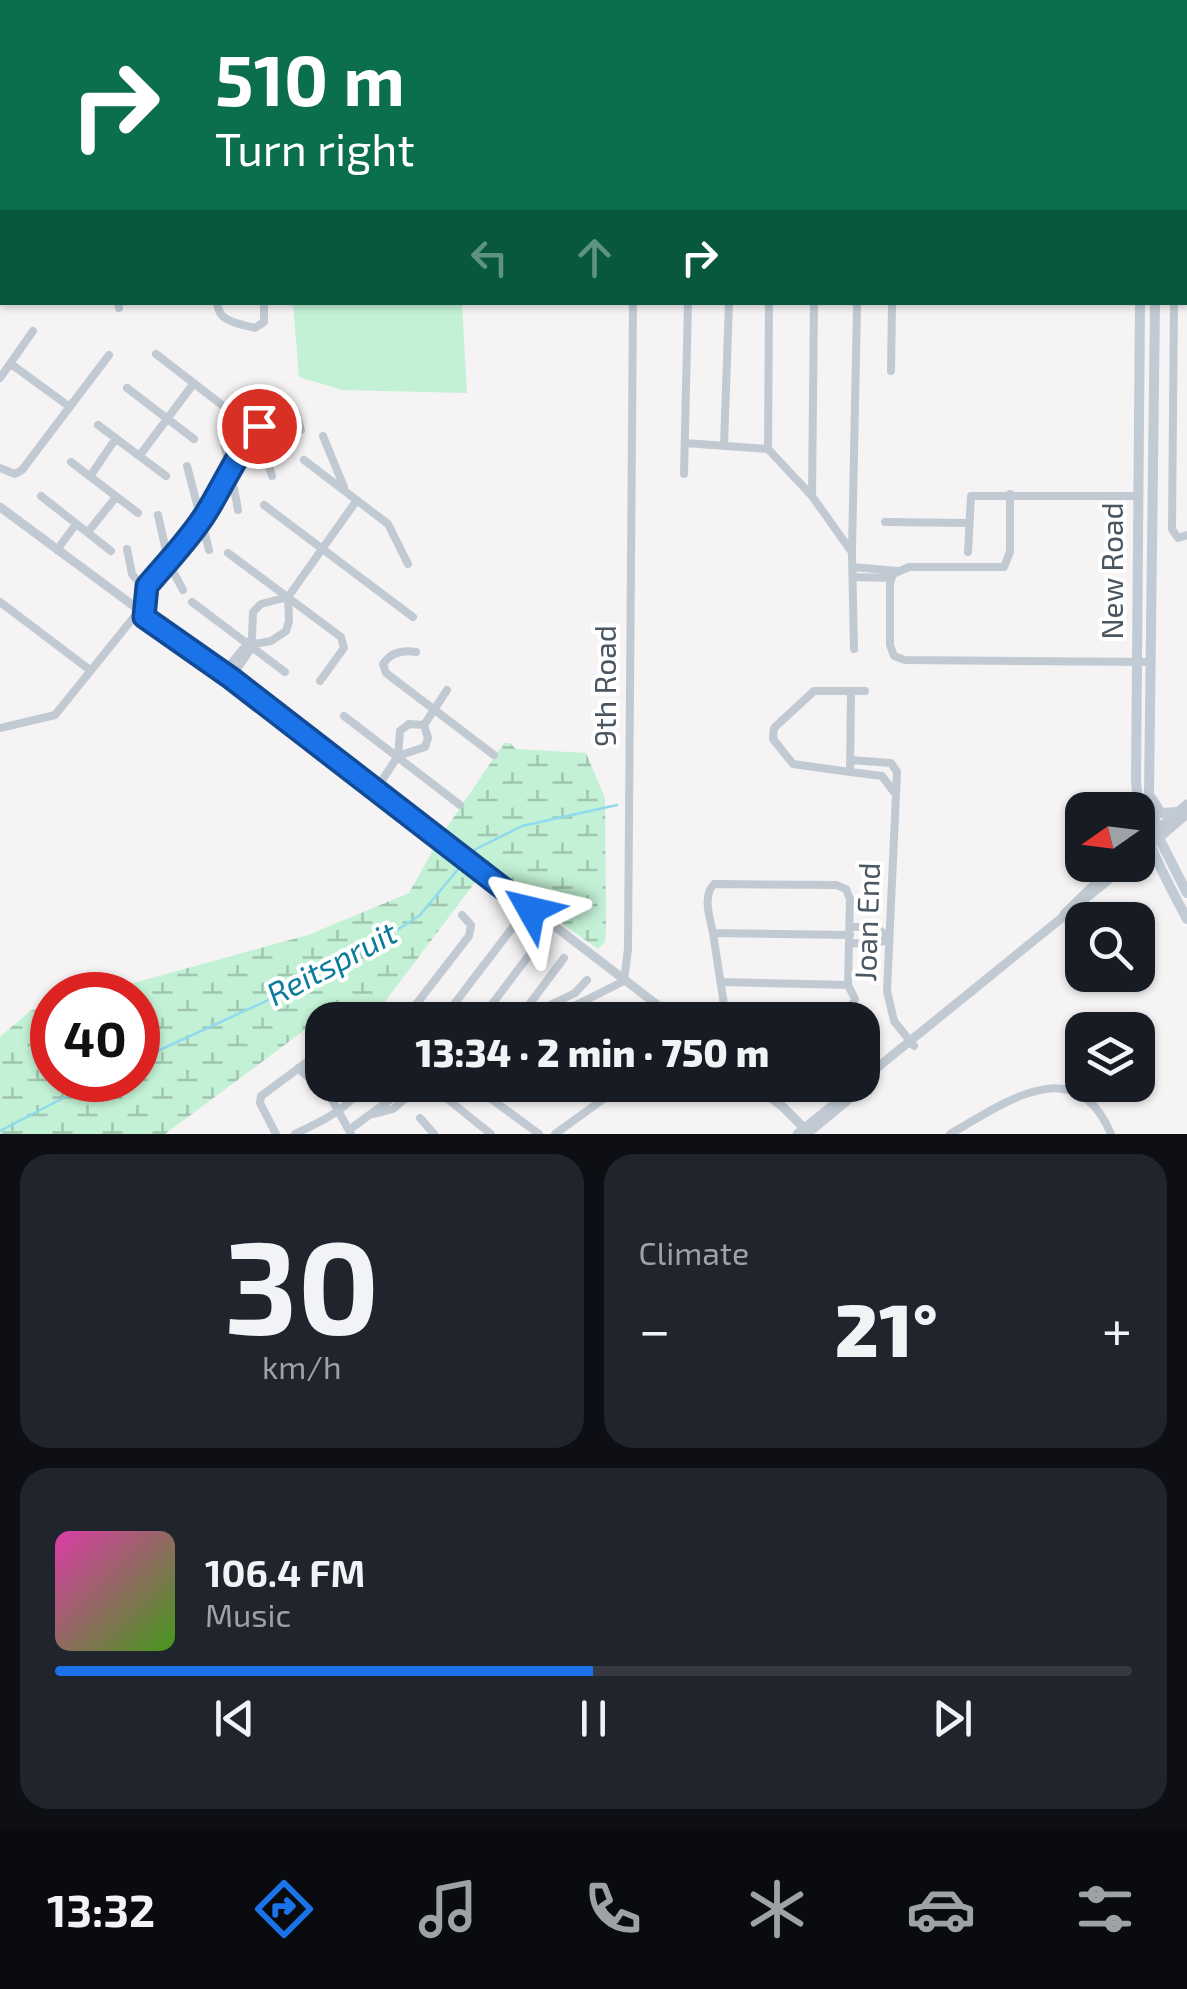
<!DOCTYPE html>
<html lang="en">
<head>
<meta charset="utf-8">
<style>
  :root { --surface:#171b24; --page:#20242c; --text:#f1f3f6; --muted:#9ea1a6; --line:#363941; --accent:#1a73e8 }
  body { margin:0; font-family:"Exo 2",sans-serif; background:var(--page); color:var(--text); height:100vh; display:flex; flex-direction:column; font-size:38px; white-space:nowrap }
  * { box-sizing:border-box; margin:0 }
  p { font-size:32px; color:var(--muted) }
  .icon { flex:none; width:55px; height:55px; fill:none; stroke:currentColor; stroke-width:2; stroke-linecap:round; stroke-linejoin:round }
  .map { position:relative; height:1134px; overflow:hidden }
  .side { display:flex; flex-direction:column; gap:20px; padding:20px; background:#0d0f14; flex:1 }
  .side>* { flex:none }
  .top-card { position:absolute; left:0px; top:0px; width:1188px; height:305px; box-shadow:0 2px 8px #0004; background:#0b6e4f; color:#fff; overflow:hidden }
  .needle { width:65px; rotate:256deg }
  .fabs { position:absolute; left:1065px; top:792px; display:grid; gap:20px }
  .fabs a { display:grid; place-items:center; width:90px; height:90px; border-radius:20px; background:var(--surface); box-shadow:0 2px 8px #0004; font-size:50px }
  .speed { position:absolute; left:30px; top:972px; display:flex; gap:20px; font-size:50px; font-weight:700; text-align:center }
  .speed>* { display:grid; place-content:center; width:130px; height:130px; border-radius:50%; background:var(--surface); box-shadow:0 2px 8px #0004; line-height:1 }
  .speed .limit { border:15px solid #d22; background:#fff; color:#111 }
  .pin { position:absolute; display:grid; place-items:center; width:85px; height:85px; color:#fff; margin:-42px; border:5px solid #fff; border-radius:50%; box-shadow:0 2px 10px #0007 }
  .me { position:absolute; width:110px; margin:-55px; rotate:307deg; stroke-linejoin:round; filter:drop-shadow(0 0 8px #0008) }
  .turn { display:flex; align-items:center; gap:35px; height:210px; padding:0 50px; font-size:45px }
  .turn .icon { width:130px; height:130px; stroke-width:2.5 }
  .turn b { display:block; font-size:70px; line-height:85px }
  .lanes { display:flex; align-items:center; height:95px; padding:0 50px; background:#0003; justify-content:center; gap:50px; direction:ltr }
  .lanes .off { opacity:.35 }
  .big { font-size:75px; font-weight:800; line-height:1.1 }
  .side .card { flex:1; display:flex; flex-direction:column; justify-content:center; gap:15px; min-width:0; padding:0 35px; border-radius:30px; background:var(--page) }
  .side .dial { align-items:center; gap:0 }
  .dial b { font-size:130px; line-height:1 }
  .song { display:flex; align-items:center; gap:30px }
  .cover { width:120px; height:120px; border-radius:15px; background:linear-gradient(135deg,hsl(320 70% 55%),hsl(100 70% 35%)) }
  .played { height:10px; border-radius:5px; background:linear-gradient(90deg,var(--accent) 50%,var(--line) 50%) }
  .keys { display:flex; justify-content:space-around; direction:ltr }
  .heat { display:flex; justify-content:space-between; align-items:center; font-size:55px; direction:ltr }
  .side .tiles { flex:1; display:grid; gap:20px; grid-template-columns:1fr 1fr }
  .card:last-child { grid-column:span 2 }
  .trip { position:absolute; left:305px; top:1002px; width:575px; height:100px; border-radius:30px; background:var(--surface); box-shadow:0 2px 8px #0004; font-weight:800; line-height:100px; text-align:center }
  .tabs { display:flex; height:160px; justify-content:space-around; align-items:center; background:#090b0e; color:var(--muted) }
  .tabs .icon { width:70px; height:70px }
  .tabs .on { color:var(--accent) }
  .tabs b { font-size:45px; color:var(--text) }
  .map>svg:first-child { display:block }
  .wetland { fill:url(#wetland-marsh) }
  .park { fill:#c3f1d5 }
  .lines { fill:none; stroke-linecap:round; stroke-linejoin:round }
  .stream { stroke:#90daee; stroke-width:2.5 }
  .minor { stroke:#c1cad2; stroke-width:8 }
  .tertiary { stroke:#c1cad2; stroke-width:9 }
  .secondary { stroke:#c1cbd6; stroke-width:10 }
  .route-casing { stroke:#114b97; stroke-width:25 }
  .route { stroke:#1a73e8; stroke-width:18 }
  .labels { text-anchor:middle; stroke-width:8; stroke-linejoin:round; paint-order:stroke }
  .street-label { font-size:30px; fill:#4a5661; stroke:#fff }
  .water-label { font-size:32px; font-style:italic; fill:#0c7c9b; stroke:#fff }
</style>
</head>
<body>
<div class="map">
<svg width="1187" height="1134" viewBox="0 0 1187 1134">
  <defs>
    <pattern id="wetland-marsh" width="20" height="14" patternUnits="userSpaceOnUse" patternTransform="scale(2.5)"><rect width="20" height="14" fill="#c3f1d5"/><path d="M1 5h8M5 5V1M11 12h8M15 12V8" fill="none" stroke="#a0c6b0"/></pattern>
  </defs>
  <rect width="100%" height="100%" fill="#f5f3f3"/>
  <path class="wetland" d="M 504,743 L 510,743 L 516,749 L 586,753 L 605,798 L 606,929 L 605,942 L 598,949 L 485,869 L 371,1020 L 322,1020 L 321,1028 L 314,1023 L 165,1134 L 0,1134 L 0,1037 L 30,1011 L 52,1005 L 52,1080 L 138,1080 L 138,995 L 90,995 L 308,935 L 409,893 L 441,836 Z"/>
  <path class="park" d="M 293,303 L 462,303 L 467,393 L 342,390 L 299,377 Z"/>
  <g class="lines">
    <path class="stream" d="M 469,856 L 474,850 L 522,826 L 617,805
      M 138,1060 L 344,965 L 420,915 L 464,862
      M 0,1131 L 98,1080"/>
    <path class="minor" d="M 90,0 L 90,2
      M 129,0 L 130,2
      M 161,0 L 161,2
      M 193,0 L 193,2
      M 237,0 L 237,2
      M 279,0 L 279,2
      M 335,0 L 335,2
      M 376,0 L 376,2
      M 426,0 L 426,2
      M 459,0 L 459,2
      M 501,0 L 501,2
      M 604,2 L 604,0
      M 638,2 L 638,0
      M 1185,129 L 1187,129
      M 0,138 L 2,138
      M 1185,149 L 1187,149
      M 0,178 L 2,178
      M 0,220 L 2,219
      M 0,287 L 2,288
      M 118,302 L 119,308
      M 217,302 C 218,323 238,323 255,328 L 264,322 L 264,302
      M 1174,302 L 1172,529 L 1178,538 L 1187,535
      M 156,354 L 222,405
      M 11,364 L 70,407
      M 891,371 L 892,302
      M 0,378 L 33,331
      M 127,388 L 194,439
      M 254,405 L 259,427
      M 98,425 L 166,476
      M 253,434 L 262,443 L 272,476
      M 222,435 L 230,468
      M 323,436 L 344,487
      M 685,443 L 768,449 L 812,496 L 851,551
      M 724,445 L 729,302
      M 768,449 L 769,302
      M 140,455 L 194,383
      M 304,460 L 388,524 L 408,564
      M 71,462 L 138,513
      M 187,466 L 209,550
      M 0,468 L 15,474 L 22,470 L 109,355
      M 684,474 L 688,302
      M 91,475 L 116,438
      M 223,481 L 234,488 L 238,510
      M 1010,494 L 1010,552 L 1004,567 L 909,567 L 893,574 L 890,583 L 890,645 L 894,656 L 905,660 L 1151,662
      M 41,496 L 111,551
      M 812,496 L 814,302
      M 264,505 L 413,617
      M 158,515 L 169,564 L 183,590
      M 885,522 L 968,523
      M 88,532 L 116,497
      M 127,549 L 132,574 L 145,590
      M 57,550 L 76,524
      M 968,552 L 971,496 L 1139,496
      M 228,553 L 341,637 L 344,648 L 320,681
      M 853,567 L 897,571
      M 853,577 L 891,578
      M 0,602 L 90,670
      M 192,602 L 285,672
      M 144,617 L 147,586 L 169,564 L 200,522 L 253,434 L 282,410 L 296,412 L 301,430
      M 854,649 L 852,552 L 857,307
      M 416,652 C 403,650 391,652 383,664 L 386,673 L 494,755
      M 223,673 L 252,638 L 253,612 L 261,604 L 288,597
      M 231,678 L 254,644 L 271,641 L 286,631 L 289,621 L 288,597 L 357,500
      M 851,691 L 850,772 L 793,764 L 773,739 L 774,728 L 814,691 L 865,691
      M 344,716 L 460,805
      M 0,728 L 55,715 L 138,612
      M 398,756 L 425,747 L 428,738 L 424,725 L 447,690
      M 851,760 L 891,763 L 897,772 L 887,991 L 894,1021 L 914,1046
      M 850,772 L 882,776 L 894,792
      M 375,791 L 398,756 L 400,731 L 409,724 L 424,725
      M 850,927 L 877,927 L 888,938
      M 713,933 C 710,918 702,896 714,884 L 836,885 L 846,889 L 850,899 L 848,985 L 855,999 L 850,1009 L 829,1020
      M 850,943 L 877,944 L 888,938
      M 721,982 L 848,985
      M 519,1018 L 564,958
      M 404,1020 L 469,936 L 471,925 L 462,915
      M 442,1020 L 516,923
      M 480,1020 L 542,938
      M 519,1020 L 575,993 L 587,980
      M 546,1020 L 624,981 L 628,949 L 633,302
      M 606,1020 L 628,1011 L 635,1020
      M 733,1020 L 724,1005 L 713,933 L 850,935
      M 298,1068 L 331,1098 L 351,1134
      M 430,1085 L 491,1134
      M 483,1085 L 486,1095 L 539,1134
      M 537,1085 L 551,1094 L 566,1085
      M 642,1085 L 642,1086
      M 374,1114 L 393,1109 L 421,1085
      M 420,1118 L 434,1134
      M 349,1130 L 410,1085
      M 276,1134 L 260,1103 L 261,1096 L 322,1051
      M 295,1134 C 322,1121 347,1110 364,1085
      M 555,1134 L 602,1100 L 606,1085
      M 950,1134 C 1005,1103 1075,1049 1111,1134"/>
    <path class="tertiary" d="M 0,507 L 231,678 L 677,1020
      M 1138,846 L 1187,804
      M 1138,856 L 1187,814
      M 1064,914 L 1114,865
      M 862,1080 L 1127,865
      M 753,1085 L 782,1106 L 808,1132
      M 797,1134 L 849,1092
      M 807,1134 L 871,1081"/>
    <path class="secondary" d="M 1158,0 L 1158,2
      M 1144,2 L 1144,0
      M 1140,302 L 1136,782 C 1140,834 1163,874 1187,919
      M 1155,302 L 1149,794 L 1159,838 L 1187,893
      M 1152,799 L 1161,813 L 1179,812"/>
  </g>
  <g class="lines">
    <defs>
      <path id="route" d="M 259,426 C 237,453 224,484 206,513 C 189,540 167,562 147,586 L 144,617 L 231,678 L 531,910"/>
    </defs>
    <use href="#route" class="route-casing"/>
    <use href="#route" class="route"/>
  </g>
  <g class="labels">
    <g class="street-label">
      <text transform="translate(1113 571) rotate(-90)" y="10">New Road</text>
      <text transform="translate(606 686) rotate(-90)" y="10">9th Road</text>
      <text transform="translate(868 922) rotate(-88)" y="10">Joan End</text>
    </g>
    <g class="water-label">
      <text transform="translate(332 964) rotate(-28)" y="11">Reitspruit</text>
    </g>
  </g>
</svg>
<div class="fabs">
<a><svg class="needle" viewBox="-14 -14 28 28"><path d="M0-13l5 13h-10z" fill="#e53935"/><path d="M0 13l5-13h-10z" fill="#9ea1a6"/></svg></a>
<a><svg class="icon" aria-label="search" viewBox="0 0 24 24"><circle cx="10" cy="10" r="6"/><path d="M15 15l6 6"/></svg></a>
<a><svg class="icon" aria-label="layers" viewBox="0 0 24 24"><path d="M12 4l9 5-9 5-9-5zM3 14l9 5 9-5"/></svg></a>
</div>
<div class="speed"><div class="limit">40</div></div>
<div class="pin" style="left:259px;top:426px;background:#d93025"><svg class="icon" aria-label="arrive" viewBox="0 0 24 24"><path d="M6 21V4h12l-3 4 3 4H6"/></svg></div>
<svg class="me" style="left:531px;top:910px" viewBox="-20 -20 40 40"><path d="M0-17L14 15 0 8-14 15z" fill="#1a73e8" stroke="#fff" stroke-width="4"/></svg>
<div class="trip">13:34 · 2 min · 750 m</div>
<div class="top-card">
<div class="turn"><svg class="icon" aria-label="right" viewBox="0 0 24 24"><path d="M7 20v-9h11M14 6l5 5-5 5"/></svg><div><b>510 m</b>Turn right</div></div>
<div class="lanes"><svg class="icon off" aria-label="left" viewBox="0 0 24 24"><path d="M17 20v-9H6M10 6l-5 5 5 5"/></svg><svg class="icon off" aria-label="ahead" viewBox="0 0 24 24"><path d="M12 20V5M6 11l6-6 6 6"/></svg><svg class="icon" aria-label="right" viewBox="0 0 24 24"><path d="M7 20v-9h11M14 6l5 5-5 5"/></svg></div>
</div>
</div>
<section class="side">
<div class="tiles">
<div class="card dial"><b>30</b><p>km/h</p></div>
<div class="card"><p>Climate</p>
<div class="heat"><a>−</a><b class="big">21°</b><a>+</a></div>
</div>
<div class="card">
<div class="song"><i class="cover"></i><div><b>106.4 FM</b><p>Music</p></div></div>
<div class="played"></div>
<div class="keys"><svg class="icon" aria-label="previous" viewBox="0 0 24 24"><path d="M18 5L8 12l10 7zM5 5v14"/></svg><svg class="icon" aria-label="pause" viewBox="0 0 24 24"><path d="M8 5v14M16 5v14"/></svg><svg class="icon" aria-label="next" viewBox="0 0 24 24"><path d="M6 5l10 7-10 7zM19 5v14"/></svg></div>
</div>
</div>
</section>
<nav class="tabs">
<b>13:32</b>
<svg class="icon on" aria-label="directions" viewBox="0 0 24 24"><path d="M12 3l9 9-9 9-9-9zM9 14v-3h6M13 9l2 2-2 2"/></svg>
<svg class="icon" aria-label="music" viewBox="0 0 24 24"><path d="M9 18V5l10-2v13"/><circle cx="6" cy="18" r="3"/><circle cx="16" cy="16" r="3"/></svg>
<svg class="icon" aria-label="phone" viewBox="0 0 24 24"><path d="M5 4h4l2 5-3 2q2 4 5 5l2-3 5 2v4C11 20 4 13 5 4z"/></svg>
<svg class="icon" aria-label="climate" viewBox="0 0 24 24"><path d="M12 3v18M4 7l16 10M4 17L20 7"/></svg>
<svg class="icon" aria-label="car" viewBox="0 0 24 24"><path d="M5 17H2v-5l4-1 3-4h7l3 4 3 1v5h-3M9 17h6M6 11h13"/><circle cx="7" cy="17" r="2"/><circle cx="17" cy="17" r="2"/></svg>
<svg class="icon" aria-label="filters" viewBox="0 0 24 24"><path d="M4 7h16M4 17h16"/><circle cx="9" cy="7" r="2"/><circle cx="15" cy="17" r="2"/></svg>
</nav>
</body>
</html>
